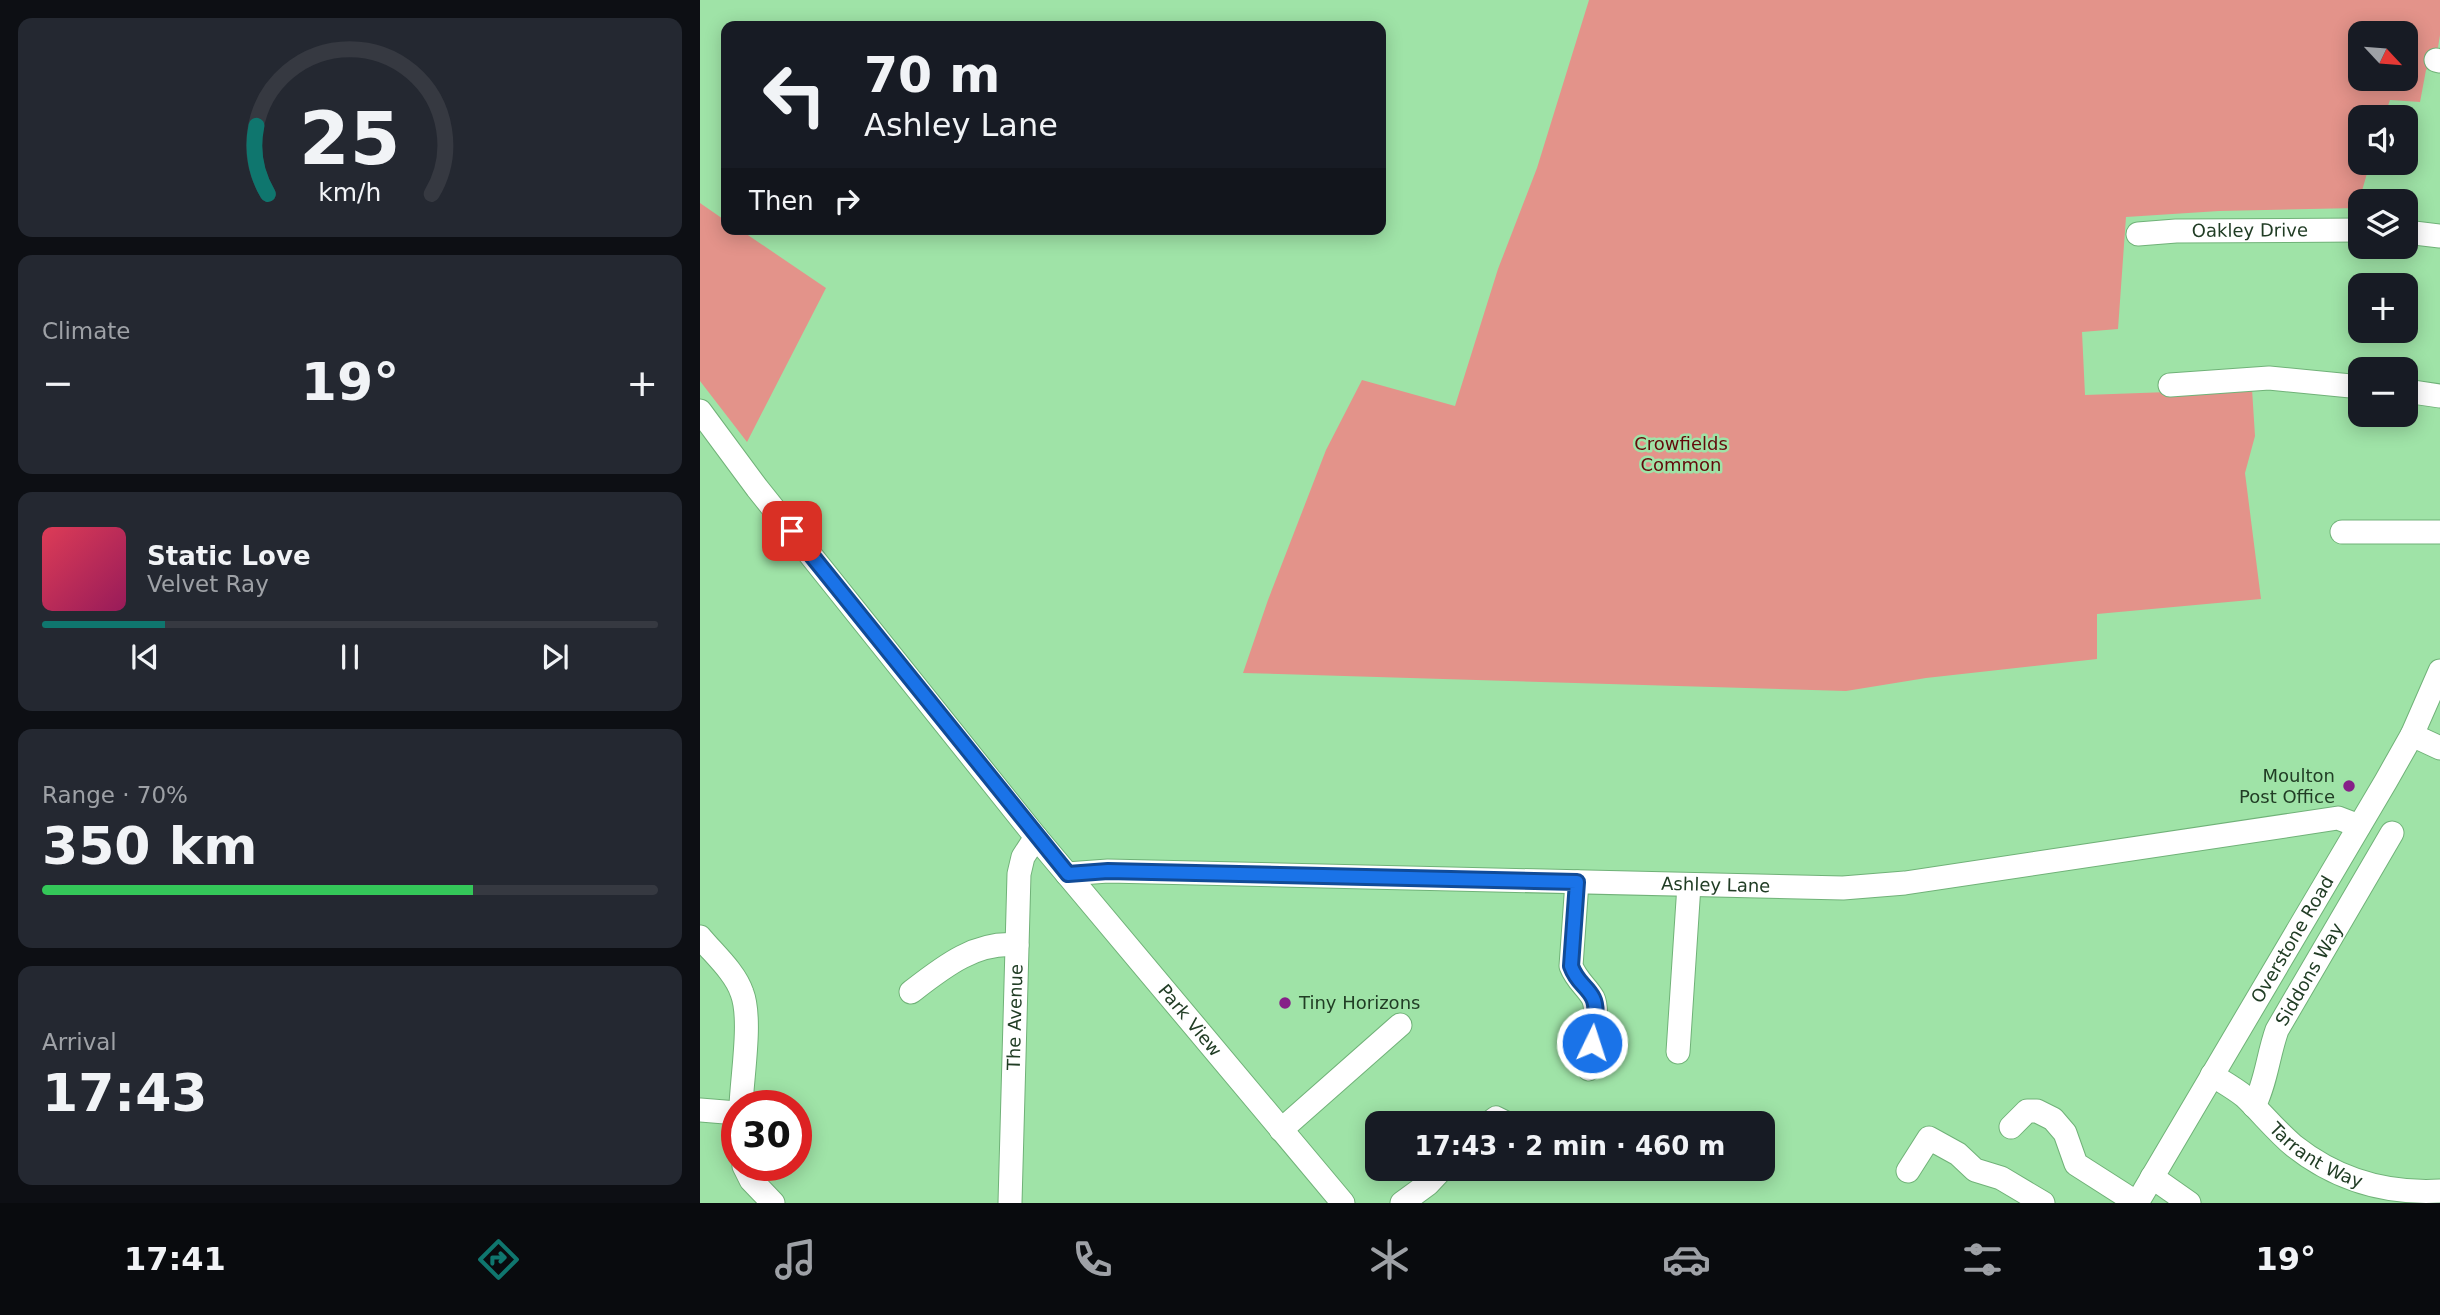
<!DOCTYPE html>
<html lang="en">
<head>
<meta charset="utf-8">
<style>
  :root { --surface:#171b24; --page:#242831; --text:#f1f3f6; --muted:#9ea1a6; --line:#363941; --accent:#0f766e }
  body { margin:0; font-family:"DejaVu Sans",sans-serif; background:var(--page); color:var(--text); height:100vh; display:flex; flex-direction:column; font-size:26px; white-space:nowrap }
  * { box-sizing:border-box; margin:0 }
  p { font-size:23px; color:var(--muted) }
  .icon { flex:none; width:38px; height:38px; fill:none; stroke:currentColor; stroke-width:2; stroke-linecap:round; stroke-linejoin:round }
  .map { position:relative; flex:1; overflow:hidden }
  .side { display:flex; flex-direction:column; gap:18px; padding:18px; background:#0d0f14; width:700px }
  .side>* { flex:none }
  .hud { position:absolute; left:21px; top:21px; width:665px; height:214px; border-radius:14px; box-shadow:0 4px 18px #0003; background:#171b24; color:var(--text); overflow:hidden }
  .needle { width:46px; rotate:116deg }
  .buttons { position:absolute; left:1648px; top:21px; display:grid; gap:14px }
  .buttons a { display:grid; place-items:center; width:70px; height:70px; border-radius:14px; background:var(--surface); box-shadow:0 4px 18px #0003; font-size:35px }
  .speed { position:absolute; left:21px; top:1090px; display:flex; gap:14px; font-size:35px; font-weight:700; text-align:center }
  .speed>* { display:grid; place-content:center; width:91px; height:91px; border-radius:50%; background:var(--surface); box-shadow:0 4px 18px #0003; line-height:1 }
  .speed .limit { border:10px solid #d22; background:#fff; color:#111 }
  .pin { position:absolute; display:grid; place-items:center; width:60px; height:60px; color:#fff; margin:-30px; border-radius:14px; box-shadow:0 4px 10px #0006 }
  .me { position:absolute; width:77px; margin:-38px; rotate:4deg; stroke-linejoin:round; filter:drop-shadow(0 0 5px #0008) }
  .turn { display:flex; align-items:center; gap:24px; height:147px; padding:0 28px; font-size:32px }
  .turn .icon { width:91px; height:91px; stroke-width:2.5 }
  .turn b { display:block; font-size:49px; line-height:60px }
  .then { display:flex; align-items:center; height:66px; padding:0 28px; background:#0003; gap:14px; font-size:26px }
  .big { font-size:52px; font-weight:700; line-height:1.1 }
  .side .card { flex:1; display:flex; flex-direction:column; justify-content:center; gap:10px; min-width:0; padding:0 24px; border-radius:14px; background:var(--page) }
  .side .dial { align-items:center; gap:0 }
  .dial svg { height:182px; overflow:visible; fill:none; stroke:var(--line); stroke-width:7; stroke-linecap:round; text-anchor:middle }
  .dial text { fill:var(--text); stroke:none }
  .song { display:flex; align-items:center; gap:21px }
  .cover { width:84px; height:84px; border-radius:10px; background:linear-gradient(135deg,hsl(350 70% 55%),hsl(330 70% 35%)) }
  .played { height:7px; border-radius:4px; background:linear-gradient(90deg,var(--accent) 20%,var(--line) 20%) }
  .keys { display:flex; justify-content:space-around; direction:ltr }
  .heat { display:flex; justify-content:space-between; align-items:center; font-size:38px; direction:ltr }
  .charge { height:10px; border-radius:5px; background:linear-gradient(90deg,#34c759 70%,var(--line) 0) }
  .trip { position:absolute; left:665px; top:1111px; width:410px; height:70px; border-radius:14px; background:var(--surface); box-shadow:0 4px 18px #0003; font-weight:700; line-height:70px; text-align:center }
  .dock { display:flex; height:112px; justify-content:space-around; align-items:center; background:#090b0e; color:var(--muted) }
  .dock .icon { width:49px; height:49px }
  .dock .current { color:var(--accent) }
  .dock b { font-size:32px; color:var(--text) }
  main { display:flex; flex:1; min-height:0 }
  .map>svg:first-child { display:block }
  .green { fill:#e3938a; fill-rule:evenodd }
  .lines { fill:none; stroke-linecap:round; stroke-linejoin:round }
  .minor-casing { stroke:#70b278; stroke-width:25 }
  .minor { stroke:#fff; stroke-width:23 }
  .route-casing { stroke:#114b97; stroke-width:18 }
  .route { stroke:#1a73e8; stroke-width:12 }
  .poi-dot { fill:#862088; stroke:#9fe3a7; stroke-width:2.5 }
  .labels { text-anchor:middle; stroke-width:5; stroke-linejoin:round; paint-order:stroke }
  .street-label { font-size:18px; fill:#213d25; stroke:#9fe3a7 }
  .park-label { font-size:18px; fill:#630a0b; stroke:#9fe3a7 }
  .poi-label { font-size:18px; fill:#213d25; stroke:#9fe3a7; text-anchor:end }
</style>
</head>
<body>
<main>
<section class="side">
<div class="card dial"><svg viewBox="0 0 100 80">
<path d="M14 69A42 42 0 1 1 86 69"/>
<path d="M14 69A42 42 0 0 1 9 39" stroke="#0f766e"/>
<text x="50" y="56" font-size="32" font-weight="700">25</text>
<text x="50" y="72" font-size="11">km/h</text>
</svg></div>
<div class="card"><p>Climate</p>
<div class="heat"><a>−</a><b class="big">19°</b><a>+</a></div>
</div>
<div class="card">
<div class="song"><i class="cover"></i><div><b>Static Love</b><p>Velvet Ray</p></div></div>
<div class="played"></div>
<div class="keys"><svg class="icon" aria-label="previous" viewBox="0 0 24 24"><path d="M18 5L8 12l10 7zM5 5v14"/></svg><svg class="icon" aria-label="pause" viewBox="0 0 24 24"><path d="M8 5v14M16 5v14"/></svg><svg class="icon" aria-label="next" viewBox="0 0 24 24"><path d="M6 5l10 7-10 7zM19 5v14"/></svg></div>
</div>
<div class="card"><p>Range · 70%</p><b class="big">350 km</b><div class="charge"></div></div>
<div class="card"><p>Arrival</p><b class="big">17:43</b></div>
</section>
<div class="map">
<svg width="1740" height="1203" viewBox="0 0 1740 1203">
  <rect width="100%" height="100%" fill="#9fe3a7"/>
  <path class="green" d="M 889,0 L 1740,0 L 1740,35 L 1736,60 L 1726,70 L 1720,102 L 1690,100 L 1684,117 L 1661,117 L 1661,163 L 1670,163 L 1657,208 L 1519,211 L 1426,217 L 1418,329 L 1382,332 L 1385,395 L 1552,389 L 1555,436 L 1545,473 L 1561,599 L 1397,614 L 1397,659 L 1226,678 L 1146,691 L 543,673 L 568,600 L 626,450 L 662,380 L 755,406 L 798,269 L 837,168 ZM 1661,33 L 1706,33 L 1706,79 L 1661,79 Z
    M 0,203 L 26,221 L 26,229 L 39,229 L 126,288 L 47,442 L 0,381 Z"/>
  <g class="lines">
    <defs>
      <g id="minor">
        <path d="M 1736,60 L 1740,61"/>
        <path d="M 1706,232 L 1740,236"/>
        <path id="s1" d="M 1438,234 L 1476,231 L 1661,230"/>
        <path d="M 1470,385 L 1569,378 L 1661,387"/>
        <path d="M 1706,391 L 1740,396"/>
        <path id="s2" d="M 0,411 L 57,488 L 336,837 L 643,1203"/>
        <path d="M 1642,532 L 1740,532"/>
        <path d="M 1712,735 L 1740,748"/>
        <path id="s3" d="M 367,874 L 408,871 L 1143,888 L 1205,883 L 1638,818 L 1659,826"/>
        <path d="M 877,882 L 871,966 C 877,981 886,986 893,998 C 900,1012 891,1053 889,1069"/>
        <path d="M 0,937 C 14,954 35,972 42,993 C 52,1019 42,1076 41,1106"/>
        <path d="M 211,992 C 242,968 275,941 317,945"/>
        <path d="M 978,1052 L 989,885"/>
        <path id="s4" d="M 1512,1075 C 1523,1082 1534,1088 1544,1096 C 1561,1112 1576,1131 1594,1146 C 1637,1180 1686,1194 1740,1191"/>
        <path id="s5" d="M 1554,1106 C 1566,1083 1568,1055 1577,1030 L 1692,833"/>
        <path d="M 0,1110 L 37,1113"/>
        <path d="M 788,1124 L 796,1118 L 808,1124"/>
        <path d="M 1311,1127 L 1327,1111 L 1337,1111 L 1353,1119 L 1365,1133 L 1376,1164 L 1437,1203"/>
        <path d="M 581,1130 L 700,1025"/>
        <path d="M 44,1166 L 51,1180 L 73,1203"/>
        <path d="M 1208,1171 L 1229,1138 L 1258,1154 L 1275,1170 L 1301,1178 L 1343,1203"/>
        <path d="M 1452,1177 L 1489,1203"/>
        <path id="s6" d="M 310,1203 L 319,874 L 323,857 L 336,837"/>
        <path d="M 702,1203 L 728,1184 L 742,1169"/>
        <path id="s7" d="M 1437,1203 L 1686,781 L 1712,735 L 1740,671"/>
      </g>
    </defs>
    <use href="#minor" class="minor-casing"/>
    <use href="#minor" class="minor"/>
  </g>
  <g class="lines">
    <defs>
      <path id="route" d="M 92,531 L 368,874 L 408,871 L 877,882 L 871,966 C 877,983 887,986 893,998 C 899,1010 893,1030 892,1043"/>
    </defs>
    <use href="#route" class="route-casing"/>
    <use href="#route" class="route"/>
  </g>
  <g class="poi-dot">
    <circle cx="1649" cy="786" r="7"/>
    <circle cx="585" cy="1003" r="7"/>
  </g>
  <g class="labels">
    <g class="street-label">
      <text dy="6" stroke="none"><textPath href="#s1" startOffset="112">Oakley Drive</textPath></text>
      <text dy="6" stroke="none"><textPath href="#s3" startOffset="649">Ashley Lane</textPath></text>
      <text dy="6" stroke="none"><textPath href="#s7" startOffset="306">Overstone Road</textPath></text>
      <text dy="6" stroke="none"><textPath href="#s5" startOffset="144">Siddons Way</textPath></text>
      <text dy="6" stroke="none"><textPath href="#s6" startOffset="186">The Avenue</textPath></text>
      <text dy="6" stroke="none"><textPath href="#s2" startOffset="782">Park View</textPath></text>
      <text dy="6" stroke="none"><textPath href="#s4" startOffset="133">Tarrant Way</textPath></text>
    </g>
    <g class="park-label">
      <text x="981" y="450">Crowfields<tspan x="981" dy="21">Common</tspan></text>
    </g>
    <g class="poi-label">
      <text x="1635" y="782">Moulton<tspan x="1635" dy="21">Post Office</tspan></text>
      <text x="599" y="1009" text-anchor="start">Tiny Horizons</text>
    </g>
  </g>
</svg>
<div class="buttons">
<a><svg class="needle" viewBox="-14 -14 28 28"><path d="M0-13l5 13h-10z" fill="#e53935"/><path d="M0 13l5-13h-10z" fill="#9ea1a6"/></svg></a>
<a><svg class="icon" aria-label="sound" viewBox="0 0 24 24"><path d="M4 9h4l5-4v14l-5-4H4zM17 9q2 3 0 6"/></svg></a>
<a><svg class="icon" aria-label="layers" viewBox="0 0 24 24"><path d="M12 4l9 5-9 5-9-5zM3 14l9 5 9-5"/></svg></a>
<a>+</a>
<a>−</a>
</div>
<div class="speed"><div class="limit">30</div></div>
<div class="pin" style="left:92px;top:531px;background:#d93025"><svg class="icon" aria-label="arrive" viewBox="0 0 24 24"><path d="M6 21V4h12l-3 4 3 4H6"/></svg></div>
<svg class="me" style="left:892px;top:1043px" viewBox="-20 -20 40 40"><circle r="17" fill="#1a73e8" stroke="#fff" stroke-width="3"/><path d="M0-11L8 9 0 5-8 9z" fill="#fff"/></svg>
<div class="trip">17:43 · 2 min · 460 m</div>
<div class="hud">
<div class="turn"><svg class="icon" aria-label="left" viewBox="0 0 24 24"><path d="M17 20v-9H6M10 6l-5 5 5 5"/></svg><div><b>70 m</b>Ashley Lane</div></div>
<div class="then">Then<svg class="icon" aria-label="right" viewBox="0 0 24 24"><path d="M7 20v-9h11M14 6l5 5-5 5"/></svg></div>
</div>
</div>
</main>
<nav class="dock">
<b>17:41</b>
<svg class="icon current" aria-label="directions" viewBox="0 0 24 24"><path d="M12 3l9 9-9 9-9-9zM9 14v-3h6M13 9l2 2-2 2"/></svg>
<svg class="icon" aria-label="music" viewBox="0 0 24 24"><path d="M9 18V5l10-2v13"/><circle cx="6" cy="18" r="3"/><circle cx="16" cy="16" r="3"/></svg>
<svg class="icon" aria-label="phone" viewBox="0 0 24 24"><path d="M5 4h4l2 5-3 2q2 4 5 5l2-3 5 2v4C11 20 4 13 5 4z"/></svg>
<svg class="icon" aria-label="climate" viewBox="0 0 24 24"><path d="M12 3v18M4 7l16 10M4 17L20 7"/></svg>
<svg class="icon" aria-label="car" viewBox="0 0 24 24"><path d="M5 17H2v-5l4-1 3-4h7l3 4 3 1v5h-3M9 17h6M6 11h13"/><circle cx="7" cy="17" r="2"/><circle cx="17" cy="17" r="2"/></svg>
<svg class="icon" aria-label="filters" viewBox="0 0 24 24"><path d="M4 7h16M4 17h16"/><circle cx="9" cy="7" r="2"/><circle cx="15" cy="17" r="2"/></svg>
<b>19°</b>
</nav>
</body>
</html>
